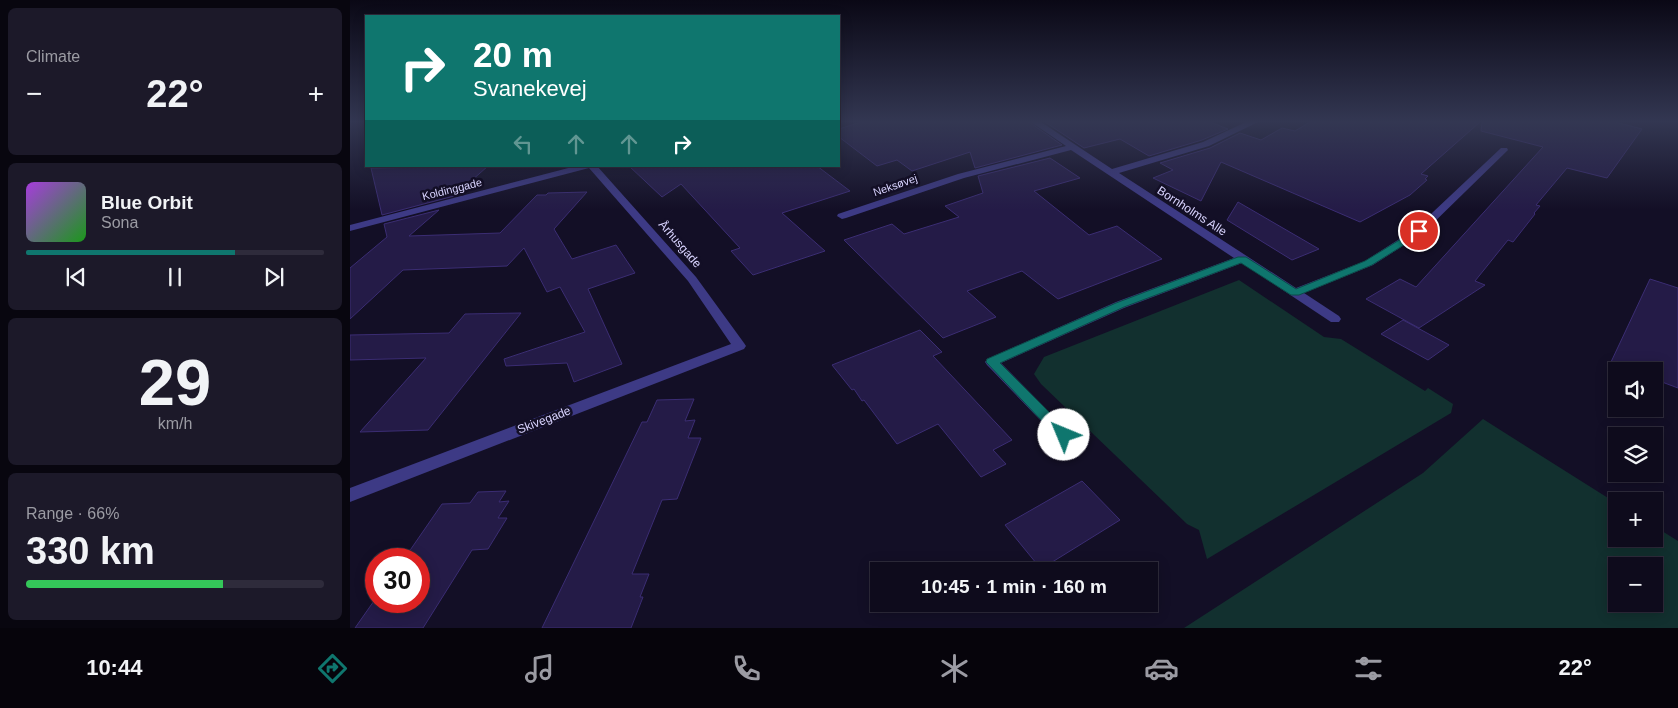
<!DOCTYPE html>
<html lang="en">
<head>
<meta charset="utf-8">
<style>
  :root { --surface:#0e0b1c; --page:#1c1929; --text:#f1f3f6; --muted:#9b9ba3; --line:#2e2b3b; --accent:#0f766e }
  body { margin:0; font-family:Helvetica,sans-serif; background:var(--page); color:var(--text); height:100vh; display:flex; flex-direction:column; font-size:19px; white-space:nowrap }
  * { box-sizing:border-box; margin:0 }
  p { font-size:16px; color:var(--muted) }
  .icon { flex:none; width:28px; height:28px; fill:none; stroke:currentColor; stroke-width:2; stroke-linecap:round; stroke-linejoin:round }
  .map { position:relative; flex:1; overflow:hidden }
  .sheet { display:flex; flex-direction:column; gap:8px; padding:8px; background:#08060f; width:350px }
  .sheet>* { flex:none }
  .guide { position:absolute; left:15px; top:15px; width:475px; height:152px; border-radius:0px; box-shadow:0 2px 12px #0003,0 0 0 1px var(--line); background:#0f766e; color:#fff; overflow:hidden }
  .buttons { position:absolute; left:1258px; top:362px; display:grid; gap:10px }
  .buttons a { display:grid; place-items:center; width:55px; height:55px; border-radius:0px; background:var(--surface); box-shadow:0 2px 12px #0003,0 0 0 1px var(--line); font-size:25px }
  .speed { position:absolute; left:15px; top:548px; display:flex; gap:10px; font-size:25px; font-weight:700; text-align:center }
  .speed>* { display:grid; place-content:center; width:65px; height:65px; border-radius:50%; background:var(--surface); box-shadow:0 2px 12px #0003,0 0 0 1px var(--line); line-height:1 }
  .speed .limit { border:8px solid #d22; background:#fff; color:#111 }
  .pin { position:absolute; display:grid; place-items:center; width:42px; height:42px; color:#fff; margin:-21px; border:2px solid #fff; border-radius:50%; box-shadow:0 1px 5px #0007 }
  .me { position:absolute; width:55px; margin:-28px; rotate:315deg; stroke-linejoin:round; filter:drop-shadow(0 0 4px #0008) }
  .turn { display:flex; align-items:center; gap:18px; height:105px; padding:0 25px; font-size:22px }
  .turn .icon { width:65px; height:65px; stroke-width:2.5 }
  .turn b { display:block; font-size:35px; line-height:42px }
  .lanes { display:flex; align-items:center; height:48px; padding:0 25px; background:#0003; justify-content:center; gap:25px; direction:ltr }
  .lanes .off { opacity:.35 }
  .big { font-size:38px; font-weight:600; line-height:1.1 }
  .sheet .widget { flex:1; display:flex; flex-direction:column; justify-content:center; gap:8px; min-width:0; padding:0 18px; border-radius:8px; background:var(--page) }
  .sheet .dial { align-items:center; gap:0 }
  .dial b { font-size:65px; line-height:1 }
  .song { display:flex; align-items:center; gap:15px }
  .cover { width:60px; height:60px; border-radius:8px; background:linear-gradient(135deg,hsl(280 70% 55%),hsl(120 70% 35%)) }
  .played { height:5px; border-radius:2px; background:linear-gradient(90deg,var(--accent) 70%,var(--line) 70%) }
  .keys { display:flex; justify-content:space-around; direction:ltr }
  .heat { display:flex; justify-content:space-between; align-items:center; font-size:28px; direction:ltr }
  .charge { height:8px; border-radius:4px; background:linear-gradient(90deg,#34c759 66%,var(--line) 0) }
  .trip { position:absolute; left:520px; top:562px; width:288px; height:50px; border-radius:0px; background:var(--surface); box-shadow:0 2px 12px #0003,0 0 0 1px var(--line); font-weight:600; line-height:50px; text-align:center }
  .tabs { display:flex; height:80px; justify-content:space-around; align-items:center; background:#06040b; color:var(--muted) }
  .tabs .icon { width:35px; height:35px }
  .tabs .active { color:var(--accent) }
  .tabs b { font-size:22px; color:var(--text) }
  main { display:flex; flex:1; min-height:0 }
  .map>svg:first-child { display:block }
  .green { fill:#12302f; fill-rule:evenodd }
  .building { fill:#241b47; stroke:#3b2d73 }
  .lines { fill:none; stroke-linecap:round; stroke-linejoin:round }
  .minor { fill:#3d3a85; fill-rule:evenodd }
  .route { fill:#0f766e; stroke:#0a4d48 }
  .labels { text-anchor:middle; stroke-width:5; stroke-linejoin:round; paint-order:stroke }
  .far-street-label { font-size:11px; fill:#d9d4ff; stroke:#130f26 }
  .street-label { font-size:12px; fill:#d9d4ff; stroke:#130f26 }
</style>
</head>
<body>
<main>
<section class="sheet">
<div class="widget"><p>Climate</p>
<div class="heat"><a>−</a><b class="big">22°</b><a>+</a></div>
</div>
<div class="widget">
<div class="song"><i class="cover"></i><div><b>Blue Orbit</b><p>Sona</p></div></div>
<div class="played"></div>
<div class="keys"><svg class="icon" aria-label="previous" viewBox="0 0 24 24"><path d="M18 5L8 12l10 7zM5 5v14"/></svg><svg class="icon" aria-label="pause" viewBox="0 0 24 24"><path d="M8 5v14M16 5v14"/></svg><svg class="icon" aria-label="next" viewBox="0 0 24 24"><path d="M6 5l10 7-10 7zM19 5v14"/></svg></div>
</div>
<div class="widget dial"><b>29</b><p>km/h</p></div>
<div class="widget"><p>Range · 66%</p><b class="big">330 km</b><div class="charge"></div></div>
</section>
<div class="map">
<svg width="1328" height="628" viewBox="0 0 1328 628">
  <rect width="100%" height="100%" fill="#130f26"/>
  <path class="green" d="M 889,280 L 974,337 L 991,339 L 1075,391 L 1078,388 L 1103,404 L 1101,413 L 857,559 L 849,530 L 837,524 L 691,384 L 684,374 L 694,357 Z
    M 1133,419 L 1266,503 L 1266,539 L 1304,539 L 1304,526 L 1328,541 L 1328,628 L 834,628 L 1073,473 ZM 1266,566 L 1304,566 L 1304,604 L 1266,604 Z"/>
  <path class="building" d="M 511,122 L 679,122 L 712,145 L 625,168 L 620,152 L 562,171 L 547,160 L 527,166 L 489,137 L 489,129 Z
    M 695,122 L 860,122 L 878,129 L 852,140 L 799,156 L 770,139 L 734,148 Z
    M 960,122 L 1130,122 L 1071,174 L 1078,176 L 1075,179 L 1077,180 L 1060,195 L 1010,222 L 871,162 L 851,201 L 803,178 L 823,170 L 810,163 L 860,148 L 890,133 L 911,140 L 932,128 L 945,131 Z
    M 1132,122 L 1265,122 L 1292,129 L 1257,178 L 1217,168 L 1186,205 L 1190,206 L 1184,213 L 1185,214 L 1163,242 L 1158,240 L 1125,281 L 1135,285 L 1069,328 L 1016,299 L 1050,279 L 1066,287 L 1193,147 L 1131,131 Z
    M 700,158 L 730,178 L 684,191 L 739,235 L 767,226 L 812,259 L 708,299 L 672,271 L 617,291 L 646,317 L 593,338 L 494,240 L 542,224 L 554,234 L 609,217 L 595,206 L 633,193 L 628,176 Z
    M 138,166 L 104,196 L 32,215 L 21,168 Z
    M 279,166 L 467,166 L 500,191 L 432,213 L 475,251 L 403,275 L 381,251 L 390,248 L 331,184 L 312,197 Z
    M 237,192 L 204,229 L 222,259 L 266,245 L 285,273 L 238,289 L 272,364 L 224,382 L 217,363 L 156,366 L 154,359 L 235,332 L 210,287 L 197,292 L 174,248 L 157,266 L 53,270 L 0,319 L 0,268 L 37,237 L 34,224 L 89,210 L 59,236 L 150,233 L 187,195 L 196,195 L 198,193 Z
    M 888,202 L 969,249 L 942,260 L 877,220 Z
    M 1300,279 L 1328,288 L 1328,388 L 1304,379 L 1304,371 L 1284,371 L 1261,362 Z
    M 171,313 L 78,430 L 10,432 L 76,358 L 0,360 L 0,335 L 99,333 L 115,314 Z
    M 1053,320 L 1099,345 L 1078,360 L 1031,334 Z
    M 570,330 L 592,352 L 583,356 L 662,440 L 643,450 L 656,464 L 631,477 L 588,424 L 547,444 L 514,400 L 512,401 L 504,389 L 502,390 L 482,365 Z
    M 344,399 L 335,421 L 345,420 L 338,438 L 351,438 L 327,499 L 312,500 L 282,574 L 299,574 L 290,597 L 293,597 L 281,628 L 192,628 L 292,422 L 297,422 L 307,400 Z
    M 732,481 L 770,520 L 691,569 L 655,525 Z
    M 156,491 L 149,502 L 159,501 L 148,518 L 157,518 L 138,549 L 122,550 L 73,628 L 5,628 L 26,598 L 26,601 L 69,601 L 69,559 L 54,559 L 92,504 L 120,503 L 128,492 Z"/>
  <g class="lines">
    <path class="minor" d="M 681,122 L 691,122 L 762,169 L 853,142 L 896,122 L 908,122 L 859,146 L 769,173 L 946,288 L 1015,261 L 1065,229 L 1151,148 L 1157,148 L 1158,150 L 1073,233 L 1023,265 L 954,293 L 989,316 L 991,319 L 989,322 L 981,322 L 892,263 L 774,308 L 651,363 L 731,444 L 734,448 L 731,452 L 726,454 L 721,452 L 637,365 L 635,362 L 637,359 L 766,302 L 884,258 L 721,150 L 614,178 L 496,218 L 492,219 L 487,216 L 488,214 L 608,174 L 716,146 Z
      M 226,166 L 247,166 L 346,277 L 394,343 L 396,346 L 394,349 L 0,502 L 0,488 L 381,344 L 338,281 L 239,168 L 0,231 L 0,225 Z"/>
  </g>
  <linearGradient id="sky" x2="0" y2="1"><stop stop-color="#0a0815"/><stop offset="0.58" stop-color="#333752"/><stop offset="1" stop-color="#333752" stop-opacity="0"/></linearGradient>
  <rect width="1328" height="210" fill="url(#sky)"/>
  <path class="route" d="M 1069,228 L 1073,229 L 1073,233 L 1022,265 L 949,295 L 941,295 L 891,263 L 774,307 L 650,363 L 719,432 L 721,435 L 719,439 L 709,439 L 636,362 L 637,359 L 766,303 L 888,257 L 896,257 L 946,289 L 1015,261 Z"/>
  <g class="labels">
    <g class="far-street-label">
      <text transform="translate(545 185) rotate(-19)" y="4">Neksøvej</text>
      <text transform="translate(102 189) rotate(-14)" y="4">Koldinggade</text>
    </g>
    <g class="street-label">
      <text transform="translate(842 211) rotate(33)" y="4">Bornholms Alle</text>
      <text transform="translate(330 244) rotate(49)" y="4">Århusgade</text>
      <text transform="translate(194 420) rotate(-21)" y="4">Skivegade</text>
    </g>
  </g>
</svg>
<div class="buttons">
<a><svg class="icon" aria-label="sound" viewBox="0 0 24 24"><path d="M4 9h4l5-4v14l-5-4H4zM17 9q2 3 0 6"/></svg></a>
<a><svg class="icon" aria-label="layers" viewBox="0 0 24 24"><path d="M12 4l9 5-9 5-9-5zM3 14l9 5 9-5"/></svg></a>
<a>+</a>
<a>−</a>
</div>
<div class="speed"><div class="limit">30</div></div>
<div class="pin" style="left:1069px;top:231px;background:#d93025"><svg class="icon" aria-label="arrive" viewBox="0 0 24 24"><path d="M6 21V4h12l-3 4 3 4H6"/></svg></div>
<svg class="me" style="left:714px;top:435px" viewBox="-20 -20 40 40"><circle r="19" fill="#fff"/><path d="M0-13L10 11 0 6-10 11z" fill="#0f766e"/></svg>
<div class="trip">10:45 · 1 min · 160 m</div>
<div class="guide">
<div class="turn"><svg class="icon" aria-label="right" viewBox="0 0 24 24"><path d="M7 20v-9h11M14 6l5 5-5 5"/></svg><div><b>20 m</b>Svanekevej</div></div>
<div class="lanes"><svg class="icon off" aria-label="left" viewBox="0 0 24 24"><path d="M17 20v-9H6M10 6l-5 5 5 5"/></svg><svg class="icon off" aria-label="ahead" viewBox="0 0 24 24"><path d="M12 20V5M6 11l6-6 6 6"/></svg><svg class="icon off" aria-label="ahead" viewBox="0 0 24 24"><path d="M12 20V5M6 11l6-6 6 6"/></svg><svg class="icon" aria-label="right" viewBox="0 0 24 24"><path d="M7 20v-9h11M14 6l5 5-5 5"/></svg></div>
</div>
</div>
</main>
<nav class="tabs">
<b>10:44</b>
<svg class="icon active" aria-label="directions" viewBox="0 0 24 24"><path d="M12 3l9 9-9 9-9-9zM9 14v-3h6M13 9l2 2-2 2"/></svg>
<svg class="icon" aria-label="music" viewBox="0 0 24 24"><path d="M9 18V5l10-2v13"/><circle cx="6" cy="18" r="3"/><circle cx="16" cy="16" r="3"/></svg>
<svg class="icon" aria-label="phone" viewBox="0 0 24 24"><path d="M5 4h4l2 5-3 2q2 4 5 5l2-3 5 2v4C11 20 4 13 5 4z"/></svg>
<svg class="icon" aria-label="climate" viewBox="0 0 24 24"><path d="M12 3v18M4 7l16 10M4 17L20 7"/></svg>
<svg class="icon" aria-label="car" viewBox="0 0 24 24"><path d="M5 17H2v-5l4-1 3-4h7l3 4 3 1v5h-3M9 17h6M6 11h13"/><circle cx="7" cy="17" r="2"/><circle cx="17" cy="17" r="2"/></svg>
<svg class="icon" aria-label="filters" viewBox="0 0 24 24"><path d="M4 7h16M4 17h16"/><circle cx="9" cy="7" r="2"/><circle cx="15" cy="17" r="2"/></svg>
<b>22°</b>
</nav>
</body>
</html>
